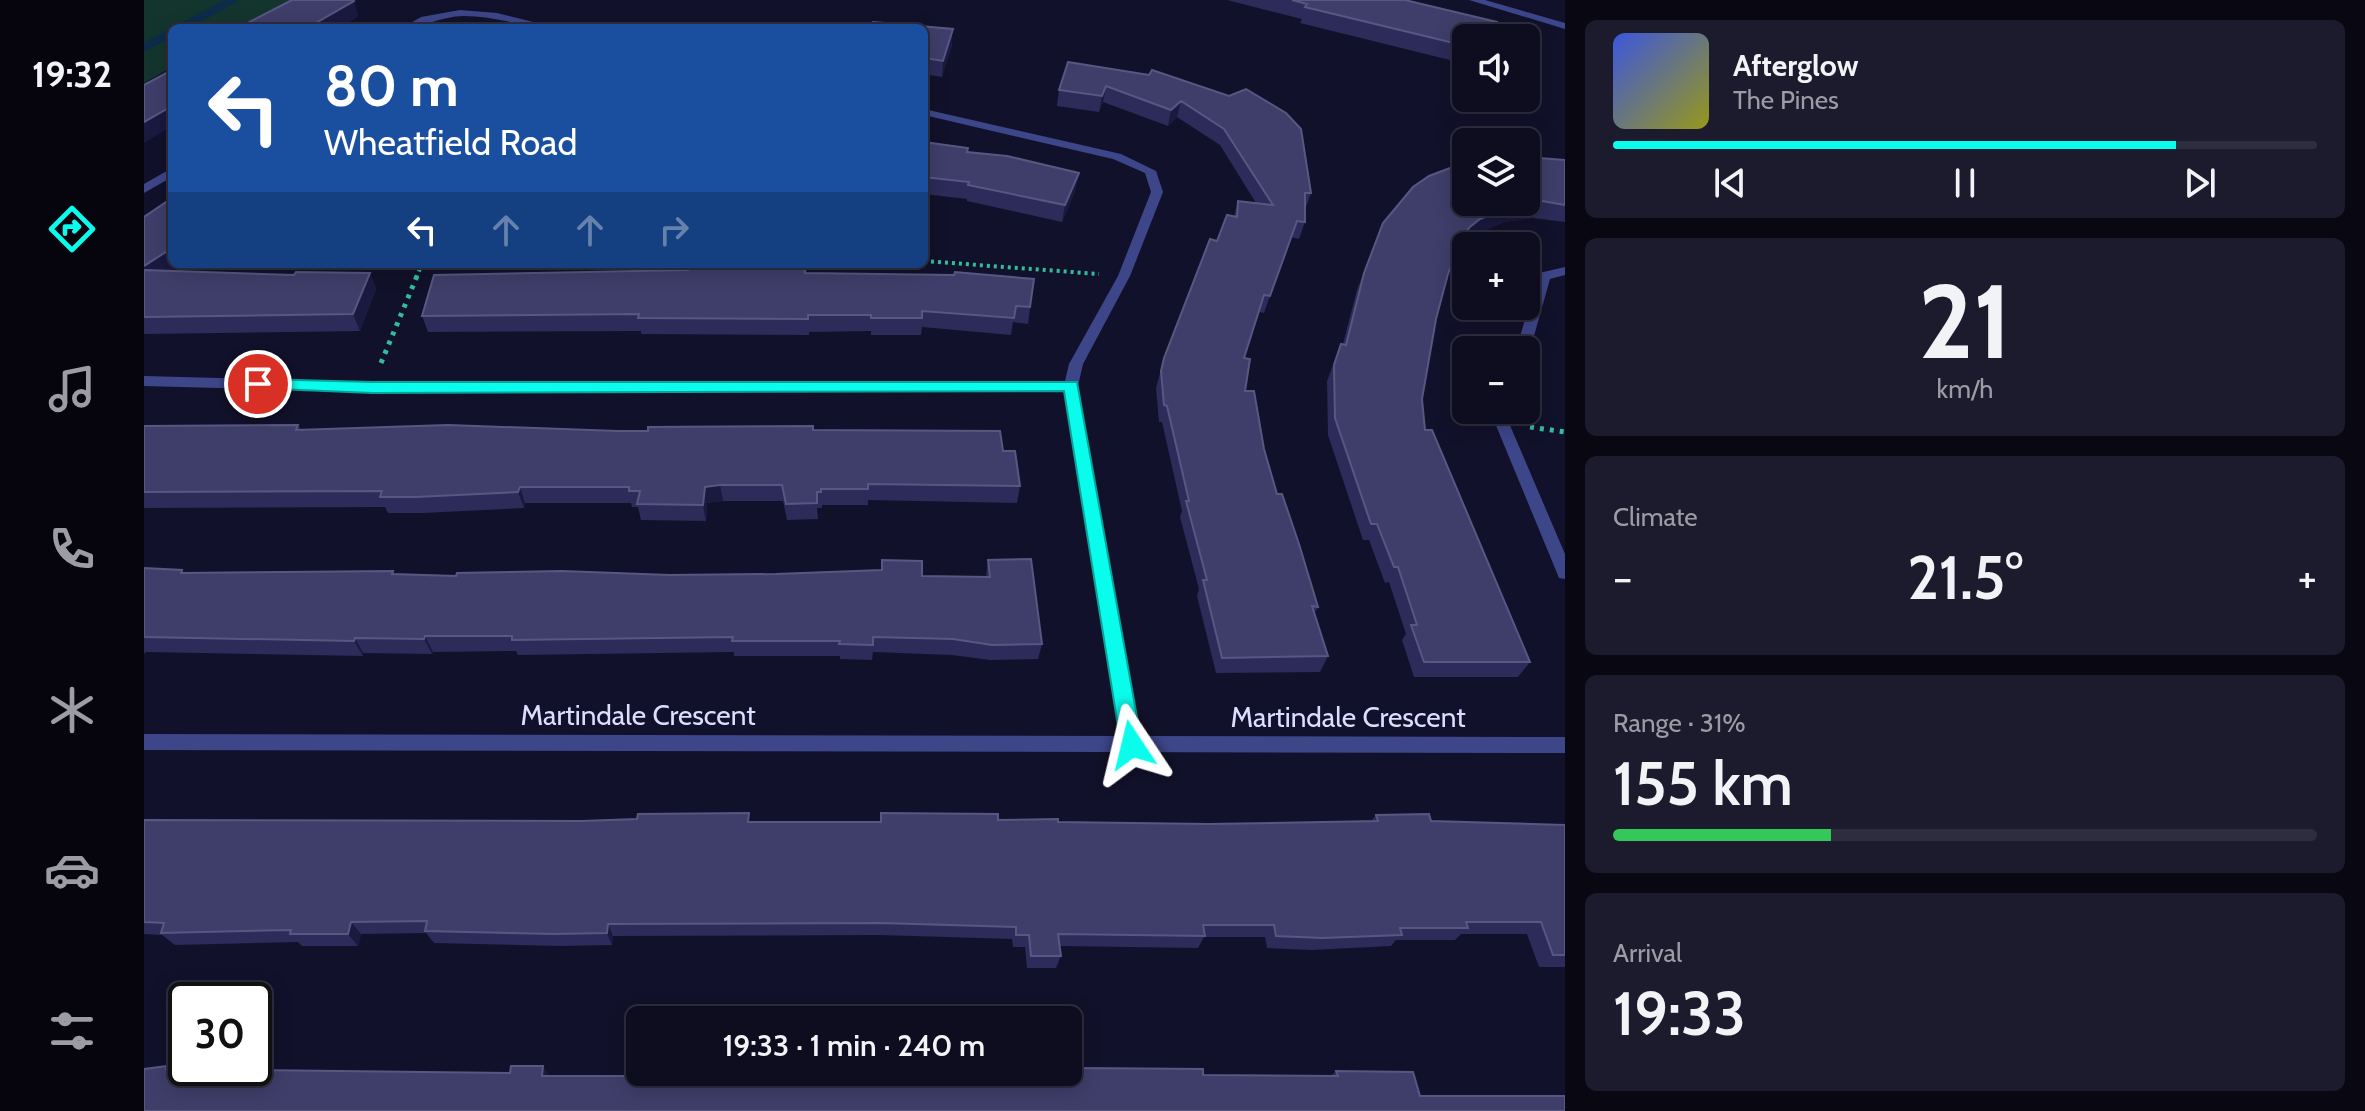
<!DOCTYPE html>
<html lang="en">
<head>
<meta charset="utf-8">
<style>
  :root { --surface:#0e0d20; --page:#1c1b2d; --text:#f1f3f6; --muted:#9b9ca5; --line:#2e2d3e; --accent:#0afced }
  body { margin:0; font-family:Cabin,sans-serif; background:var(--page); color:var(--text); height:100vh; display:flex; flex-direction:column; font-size:30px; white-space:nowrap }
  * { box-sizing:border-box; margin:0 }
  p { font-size:26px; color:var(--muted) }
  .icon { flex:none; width:44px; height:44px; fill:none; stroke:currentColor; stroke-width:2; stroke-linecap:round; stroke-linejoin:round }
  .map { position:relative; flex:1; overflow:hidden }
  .details { display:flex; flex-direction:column; gap:20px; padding:20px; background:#080712; width:800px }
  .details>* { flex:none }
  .hud { position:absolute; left:24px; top:24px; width:760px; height:244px; border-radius:12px; box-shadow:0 4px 20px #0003,0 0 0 2px var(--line); background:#1a4fa0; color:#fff; overflow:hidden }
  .tools { position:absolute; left:1308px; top:24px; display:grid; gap:16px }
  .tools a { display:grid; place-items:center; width:88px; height:88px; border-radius:12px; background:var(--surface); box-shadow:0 4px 20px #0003,0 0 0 2px var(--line); font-size:40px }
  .speed { position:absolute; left:24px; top:982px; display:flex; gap:16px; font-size:40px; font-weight:700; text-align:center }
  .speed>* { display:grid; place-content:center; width:104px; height:104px; border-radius:50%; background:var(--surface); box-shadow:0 4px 20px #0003,0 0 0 2px var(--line); line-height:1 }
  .speed .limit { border:4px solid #111; border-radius:12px; background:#fff; color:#111 }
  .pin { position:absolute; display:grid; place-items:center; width:68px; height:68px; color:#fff; margin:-34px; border:4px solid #fff; border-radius:50%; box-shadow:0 2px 8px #0007 }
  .me { position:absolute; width:88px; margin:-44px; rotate:350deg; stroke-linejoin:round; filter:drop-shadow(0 0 6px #0008) }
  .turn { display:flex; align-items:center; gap:28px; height:168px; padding:0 24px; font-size:36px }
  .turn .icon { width:104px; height:104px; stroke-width:2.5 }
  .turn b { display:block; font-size:56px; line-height:68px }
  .lanes { display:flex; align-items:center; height:76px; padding:0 24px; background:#0003; justify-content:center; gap:40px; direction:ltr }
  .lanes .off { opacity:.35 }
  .big { font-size:60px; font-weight:600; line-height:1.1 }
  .details .tile { flex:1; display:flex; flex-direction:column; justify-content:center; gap:12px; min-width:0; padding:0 28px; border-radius:12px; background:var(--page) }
  .details .dial { align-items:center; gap:0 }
  .dial b { font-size:104px; line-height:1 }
  .song { display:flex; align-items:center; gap:24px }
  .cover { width:96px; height:96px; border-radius:12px; background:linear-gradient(135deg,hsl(230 70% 55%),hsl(60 70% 35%)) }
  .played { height:8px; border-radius:4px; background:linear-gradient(90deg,var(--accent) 80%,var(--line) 80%) }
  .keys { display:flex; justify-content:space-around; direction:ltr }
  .heat { display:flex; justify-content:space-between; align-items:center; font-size:44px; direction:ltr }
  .charge { height:12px; border-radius:6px; background:linear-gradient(90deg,#34c759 31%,var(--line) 0) }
  .trip { position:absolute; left:482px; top:1006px; width:456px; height:80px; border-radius:12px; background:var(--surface); box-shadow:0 4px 20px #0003,0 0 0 2px var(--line); font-weight:600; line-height:80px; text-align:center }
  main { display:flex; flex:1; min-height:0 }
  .tabs { display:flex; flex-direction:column; width:144px; justify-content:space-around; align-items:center; background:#06050d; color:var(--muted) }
  .tabs .icon { width:56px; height:56px }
  .tabs .selected { color:var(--accent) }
  .tabs b { font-size:36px; color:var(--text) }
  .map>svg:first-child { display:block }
  .green { fill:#14352e }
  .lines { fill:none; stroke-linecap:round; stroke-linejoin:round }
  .stream { stroke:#0c2c4a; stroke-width:8 }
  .path-far1 { stroke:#32bc9e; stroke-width:4; stroke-dasharray:3 4; stroke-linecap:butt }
  .path { stroke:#32bc9e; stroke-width:5; stroke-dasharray:4 6; stroke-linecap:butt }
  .street { fill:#3d4689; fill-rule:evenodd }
  .wall { fill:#2c2b59 }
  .shaded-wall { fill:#1a193f }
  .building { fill:#3f3e6a; stroke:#585782; stroke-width:2 }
  .route { fill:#0afced; stroke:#06a49a; stroke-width:2 }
  .labels { text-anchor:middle; stroke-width:6; stroke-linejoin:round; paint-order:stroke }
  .street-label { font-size:28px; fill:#dcddff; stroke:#12112b }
</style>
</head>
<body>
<main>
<nav class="tabs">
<b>19:32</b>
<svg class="icon selected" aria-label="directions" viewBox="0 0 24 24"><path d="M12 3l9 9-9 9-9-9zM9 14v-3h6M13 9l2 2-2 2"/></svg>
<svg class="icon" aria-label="music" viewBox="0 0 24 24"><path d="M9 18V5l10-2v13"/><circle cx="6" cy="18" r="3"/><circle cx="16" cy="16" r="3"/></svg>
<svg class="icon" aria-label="phone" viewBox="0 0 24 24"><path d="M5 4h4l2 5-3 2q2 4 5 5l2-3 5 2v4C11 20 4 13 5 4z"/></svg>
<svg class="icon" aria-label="climate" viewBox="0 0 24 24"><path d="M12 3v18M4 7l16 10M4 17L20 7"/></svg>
<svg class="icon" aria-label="car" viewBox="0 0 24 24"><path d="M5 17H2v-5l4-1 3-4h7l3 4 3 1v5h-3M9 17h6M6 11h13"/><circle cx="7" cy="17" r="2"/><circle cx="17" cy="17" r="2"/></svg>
<svg class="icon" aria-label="filters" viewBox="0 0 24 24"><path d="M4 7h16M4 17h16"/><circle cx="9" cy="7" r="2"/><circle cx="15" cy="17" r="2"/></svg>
</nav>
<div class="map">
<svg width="1421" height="1111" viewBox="0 0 1421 1111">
  <rect width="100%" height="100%" fill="#12112b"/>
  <path class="green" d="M 0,0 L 152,0 L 100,28 L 28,28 L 28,67 L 0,83 Z
    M 151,264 L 737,264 L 734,269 L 153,267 Z"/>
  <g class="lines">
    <path class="stream" d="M 36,28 L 89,0
      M 0,47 L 28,32"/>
    <path class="path-far1" d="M 780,261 L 955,274
      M 272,278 L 278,264"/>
    <path class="path" d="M 237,363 L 273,276
      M 1386,427 L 1421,432"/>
    <path class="street" d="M 1325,0 L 1341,0 L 1421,23 L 1421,29 Z
      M 316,10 L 353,13 L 414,28 C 382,28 352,16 320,16 C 297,16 279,28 258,28 L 277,17 Z
      M 780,109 L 977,154 L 1012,171 L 1019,192 L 986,276 L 939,364 L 934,386 L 995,736 L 1421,737 L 1421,753 L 0,750 L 0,734 L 978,736 L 921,391 L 228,392 L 0,386 L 0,376 L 228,382 L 921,381 L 925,364 L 974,276 L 1007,192 L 1001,173 L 969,159 L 780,115 Z
      M 28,168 L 28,177 L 0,193 L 0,184 Z
      M 1421,267 L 1421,275 L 1406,279 L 1386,350 L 1382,354 L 1382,350 L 1372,350 L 1394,276 L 1395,273 Z
      M 1354,410 L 1368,410 L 1365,423 L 1421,554 L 1421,579 L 1415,578 L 1413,573 L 1351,423 Z"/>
  </g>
  <path class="wall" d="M 1083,0 L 1261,0 L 1346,38 L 1322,38 L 1322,64 L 1156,23 L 1158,19 Z
    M 780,28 L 808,45 L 798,77 L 780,74 Z
    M 1005,75 L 1167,193 L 1161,210 L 1161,222 L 1155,239 L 1147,237 L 1120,313 L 1115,312 L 1100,358 L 1101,391 L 1133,494 L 1174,607 L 1170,614 L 1184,656 L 1176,672 L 1072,673 L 1053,596 L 1055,589 L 1036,517 L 1038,511 L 1018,422 L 1015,422 L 1012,388 L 1020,358 L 1073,241 L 1090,216 L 1094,201 L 1112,203 L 1076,145 L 1033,117 L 1024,126 L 959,102 L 955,112 L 913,106 L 915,90 Z
    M 780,136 L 780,142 L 824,148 L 824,152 L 932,189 L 918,222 L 823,201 L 823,199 L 780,194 Z
    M 1421,160 L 1421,222 L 1389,218 L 1360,222 L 1328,236 L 1314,249 L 1304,274 L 1292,319 L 1278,399 L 1281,430 L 1386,662 L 1374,677 L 1270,677 L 1258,640 L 1262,634 L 1245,582 L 1241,583 L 1225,540 L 1219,540 L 1184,435 L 1183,381 L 1197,344 L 1199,344 L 1213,290 L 1239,223 Z
    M 0,217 L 28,264 L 37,264 L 26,271 L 150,275 L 226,273 L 232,289 L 216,331 L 0,334 Z
    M 662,273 L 890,279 L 884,324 L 869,322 L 867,335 L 778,327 L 777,335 L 727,335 L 727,331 L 665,332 L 665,335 L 497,334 L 497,331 L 284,332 L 278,316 Z
    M 154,425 L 157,430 L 474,431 L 669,430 L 859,451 L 876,486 L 873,503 L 724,500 L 724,505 L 678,505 L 678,508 L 673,508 L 674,519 L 643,520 L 639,501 L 579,501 L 563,503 L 562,521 L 497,520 L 494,507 L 488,507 L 487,503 L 381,503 L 380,508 L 279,513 L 244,513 L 241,507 L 0,508 L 0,426 Z
    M 844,560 L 898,644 L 894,659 L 846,660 L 808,655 L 729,652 L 728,660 L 696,659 L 696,656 L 590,656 L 590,652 L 374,655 L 372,651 L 289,652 L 288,654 L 219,653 L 219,656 L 2,652 L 0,654 L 0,568 L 38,570 L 40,573 L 249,571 L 251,574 L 312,576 L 842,577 Z
    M 1232,815 L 1287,821 L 1421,825 L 1421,967 L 1395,967 L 1383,934 L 1317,934 L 1311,940 L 1252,940 L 1247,946 L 1168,950 L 1123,948 L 1121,937 L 1060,937 L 1054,948 L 916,946 L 917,956 L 912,968 L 883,968 L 881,947 L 869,947 L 868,939 L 736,935 L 469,936 L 468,945 L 416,946 L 290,943 L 282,933 L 217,934 L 214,946 L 158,946 L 154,942 L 31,945 L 18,935 L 0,934 L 0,820 L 696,822 L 854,820 L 914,822 L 1065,824 L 1227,821 Z
    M 935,1068 L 1059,1075 L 1187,1076 L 1192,1071 L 1276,1096 L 0,1111 L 29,1070 L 930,1083 L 930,1078 Z"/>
  <path class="shaded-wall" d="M 210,1 L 215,16 L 196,28 L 163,28 Z
    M 809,29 L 808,45 L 798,77 L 799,61 Z
    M 962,86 L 959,102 L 955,112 L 958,96 Z
    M 1037,101 L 1033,117 L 1024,126 L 1027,110 Z
    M 28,106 L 28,126 L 0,143 L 0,122 Z
    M 935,173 L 932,189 L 918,222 L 921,205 Z
    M 1398,201 L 1389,218 L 1360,222 L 1328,236 L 1319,243 L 1311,252 L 1319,236 L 1326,227 L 1336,219 L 1369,206 Z
    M 28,248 L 28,264 L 37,264 L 3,287 L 0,281 L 0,266 Z
    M 226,273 L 232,289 L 216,331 L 209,314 Z
    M 576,485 L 579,501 L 563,503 L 562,521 L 559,505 L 561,487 Z
    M 376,487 L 381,503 L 380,508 L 374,492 Z
    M 281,636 L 289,652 L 288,654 L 280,639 Z
    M 211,638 L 219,653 L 219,656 L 210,641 Z
    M 207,922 L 217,934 L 214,946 L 204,934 Z
    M 464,924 L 469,936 L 468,945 L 463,933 Z
    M 399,1066 L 406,1076 L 398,1076 Z"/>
  <path class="building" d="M 148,0 L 209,0 L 210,1 L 163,28 L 94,28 Z
    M 1148,0 L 1261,0 L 1353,22 L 1346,38 L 1322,38 L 1322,46 L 1161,7 L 1163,4 Z
    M 729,22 L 809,29 L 799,61 L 780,58 L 780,28 L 726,28 Z
    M 924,62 L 1005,75 L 1008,70 L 1085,96 L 1102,89 L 1142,113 L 1157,129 L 1167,193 L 1161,193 L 1161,222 L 1153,221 L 1126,296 L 1120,295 L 1100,358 L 1106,359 L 1101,391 L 1110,391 L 1120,449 L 1133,494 L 1138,494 L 1155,544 L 1174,607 L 1168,606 L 1184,656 L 1078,658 L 1059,580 L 1063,580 L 1042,501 L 1045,501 L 1023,406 L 1020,405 L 1017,371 L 1020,358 L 1066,239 L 1073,241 L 1083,215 L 1093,217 L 1094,201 L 1129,205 L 1080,129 L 1037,101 L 1027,110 L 962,86 L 958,96 L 915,90 Z
    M 28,70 L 28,106 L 0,122 L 0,85 Z
    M 780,142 L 824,148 L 823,152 L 863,156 L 935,173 L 921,205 L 824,185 L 825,182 L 780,177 Z
    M 1382,157 L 1421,160 L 1421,205 L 1398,201 L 1369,206 L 1336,219 L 1326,227 L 1319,236 L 1304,274 L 1292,319 L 1278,399 L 1281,430 L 1288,430 L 1386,662 L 1280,662 L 1267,625 L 1273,625 L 1254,567 L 1250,567 L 1233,524 L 1227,524 L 1191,418 L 1190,365 L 1197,344 L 1202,345 L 1220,273 L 1239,223 L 1269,187 L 1285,176 L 1322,162 L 1322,202 L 1382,202 Z
    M 28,198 L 28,248 L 0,266 L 0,217 Z
    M 662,264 L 661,273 L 810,275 L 811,272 L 890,279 L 886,307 L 872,306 L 870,318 L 778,311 L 778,318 L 727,318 L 727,315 L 664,315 L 664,319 L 494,318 L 495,314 L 278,316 L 290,275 L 544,270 L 545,265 Z
    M 0,270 L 150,275 L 152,272 L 226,273 L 209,314 L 0,317 Z
    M 154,425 L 152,430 L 304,425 L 474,431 L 504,431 L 504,427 L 669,426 L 669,430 L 856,431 L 859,451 L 871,451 L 876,486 L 724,484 L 724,489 L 677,489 L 677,492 L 673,492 L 673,503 L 642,504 L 638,485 L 576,485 L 561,487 L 559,505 L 493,504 L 496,491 L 485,491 L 485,487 L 376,487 L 374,492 L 272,497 L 236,497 L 238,491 L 0,492 L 0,426 Z
    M 887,559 L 898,644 L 848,645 L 809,639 L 729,637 L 729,645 L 695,644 L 696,641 L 588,641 L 589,637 L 368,640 L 368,636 L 281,636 L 280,639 L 211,638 L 210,641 L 0,637 L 0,568 L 38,570 L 37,573 L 249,571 L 248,574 L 312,576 L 313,573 L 418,571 L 525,575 L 632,574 L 738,570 L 738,560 L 778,561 L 778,576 L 846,577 L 844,560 Z
    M 605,813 L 604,822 L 737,822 L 737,813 L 854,814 L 854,820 L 914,819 L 914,822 L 1065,824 L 1234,821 L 1232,815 L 1285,814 L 1287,821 L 1421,825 L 1421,955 L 1409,955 L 1397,922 L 1322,922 L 1324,928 L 1256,928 L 1258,935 L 1178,938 L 1132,936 L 1130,925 L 1059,925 L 1061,936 L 914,934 L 917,956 L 887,956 L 885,935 L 872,935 L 872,927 L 737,923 L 464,924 L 463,933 L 410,934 L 281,931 L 283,921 L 207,922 L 204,934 L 146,934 L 147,930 L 17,933 L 20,923 L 0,922 L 0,820 L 437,821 L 493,819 L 494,814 Z
    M 23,1066 L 22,1069 L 366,1073 L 367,1066 L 399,1066 L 398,1076 L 546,1076 L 546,1072 L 870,1072 L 870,1083 L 936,1083 L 935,1068 L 1059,1069 L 1059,1075 L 1194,1076 L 1192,1071 L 1269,1072 L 1276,1096 L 1421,1096 L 1421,1111 L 0,1111 L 0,1069 Z"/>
  <path class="route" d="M 114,379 L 228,382 L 933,382 L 998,745 L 995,751 L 988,754 L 980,751 L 977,745 L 920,391 L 228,393 L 108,388 L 106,384 Z"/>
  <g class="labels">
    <g class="street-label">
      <text x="494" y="725">Martindale Crescent</text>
      <text x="1204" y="727">Martindale Crescent</text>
    </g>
  </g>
</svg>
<div class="tools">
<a><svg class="icon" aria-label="sound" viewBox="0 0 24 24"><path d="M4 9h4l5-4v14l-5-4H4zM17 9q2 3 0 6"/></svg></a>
<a><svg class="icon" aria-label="layers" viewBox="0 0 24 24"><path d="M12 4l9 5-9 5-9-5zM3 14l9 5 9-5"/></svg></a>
<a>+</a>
<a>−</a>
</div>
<div class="speed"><div class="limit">30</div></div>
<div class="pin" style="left:114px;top:384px;background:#d93025"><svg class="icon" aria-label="arrive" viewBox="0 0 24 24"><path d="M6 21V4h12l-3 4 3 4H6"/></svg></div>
<svg class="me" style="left:988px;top:745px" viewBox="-20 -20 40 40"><path d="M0-17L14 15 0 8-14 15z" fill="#0afced" stroke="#fff" stroke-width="4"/></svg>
<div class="trip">19:33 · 1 min · 240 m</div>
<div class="hud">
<div class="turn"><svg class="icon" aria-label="left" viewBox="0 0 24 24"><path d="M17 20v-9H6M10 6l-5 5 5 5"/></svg><div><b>80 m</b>Wheatfield Road</div></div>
<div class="lanes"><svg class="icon" aria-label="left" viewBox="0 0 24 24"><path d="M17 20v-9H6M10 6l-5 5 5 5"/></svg><svg class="icon off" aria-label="ahead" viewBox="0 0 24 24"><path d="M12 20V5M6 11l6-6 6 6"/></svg><svg class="icon off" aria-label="ahead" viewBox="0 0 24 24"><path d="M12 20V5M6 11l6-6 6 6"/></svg><svg class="icon off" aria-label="right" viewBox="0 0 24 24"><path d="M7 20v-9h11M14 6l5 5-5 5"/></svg></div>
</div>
</div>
<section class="details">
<div class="tile">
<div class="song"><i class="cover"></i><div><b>Afterglow</b><p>The Pines</p></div></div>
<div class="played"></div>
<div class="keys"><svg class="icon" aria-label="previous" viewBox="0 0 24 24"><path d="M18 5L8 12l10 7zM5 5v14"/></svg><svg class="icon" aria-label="pause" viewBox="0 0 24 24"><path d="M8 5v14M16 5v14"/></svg><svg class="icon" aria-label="next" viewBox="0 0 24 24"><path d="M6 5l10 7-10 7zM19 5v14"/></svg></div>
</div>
<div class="tile dial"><b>21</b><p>km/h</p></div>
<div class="tile"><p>Climate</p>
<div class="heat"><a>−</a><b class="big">21.5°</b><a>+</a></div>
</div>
<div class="tile"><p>Range · 31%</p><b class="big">155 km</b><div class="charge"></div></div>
<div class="tile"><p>Arrival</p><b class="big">19:33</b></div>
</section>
</main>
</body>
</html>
